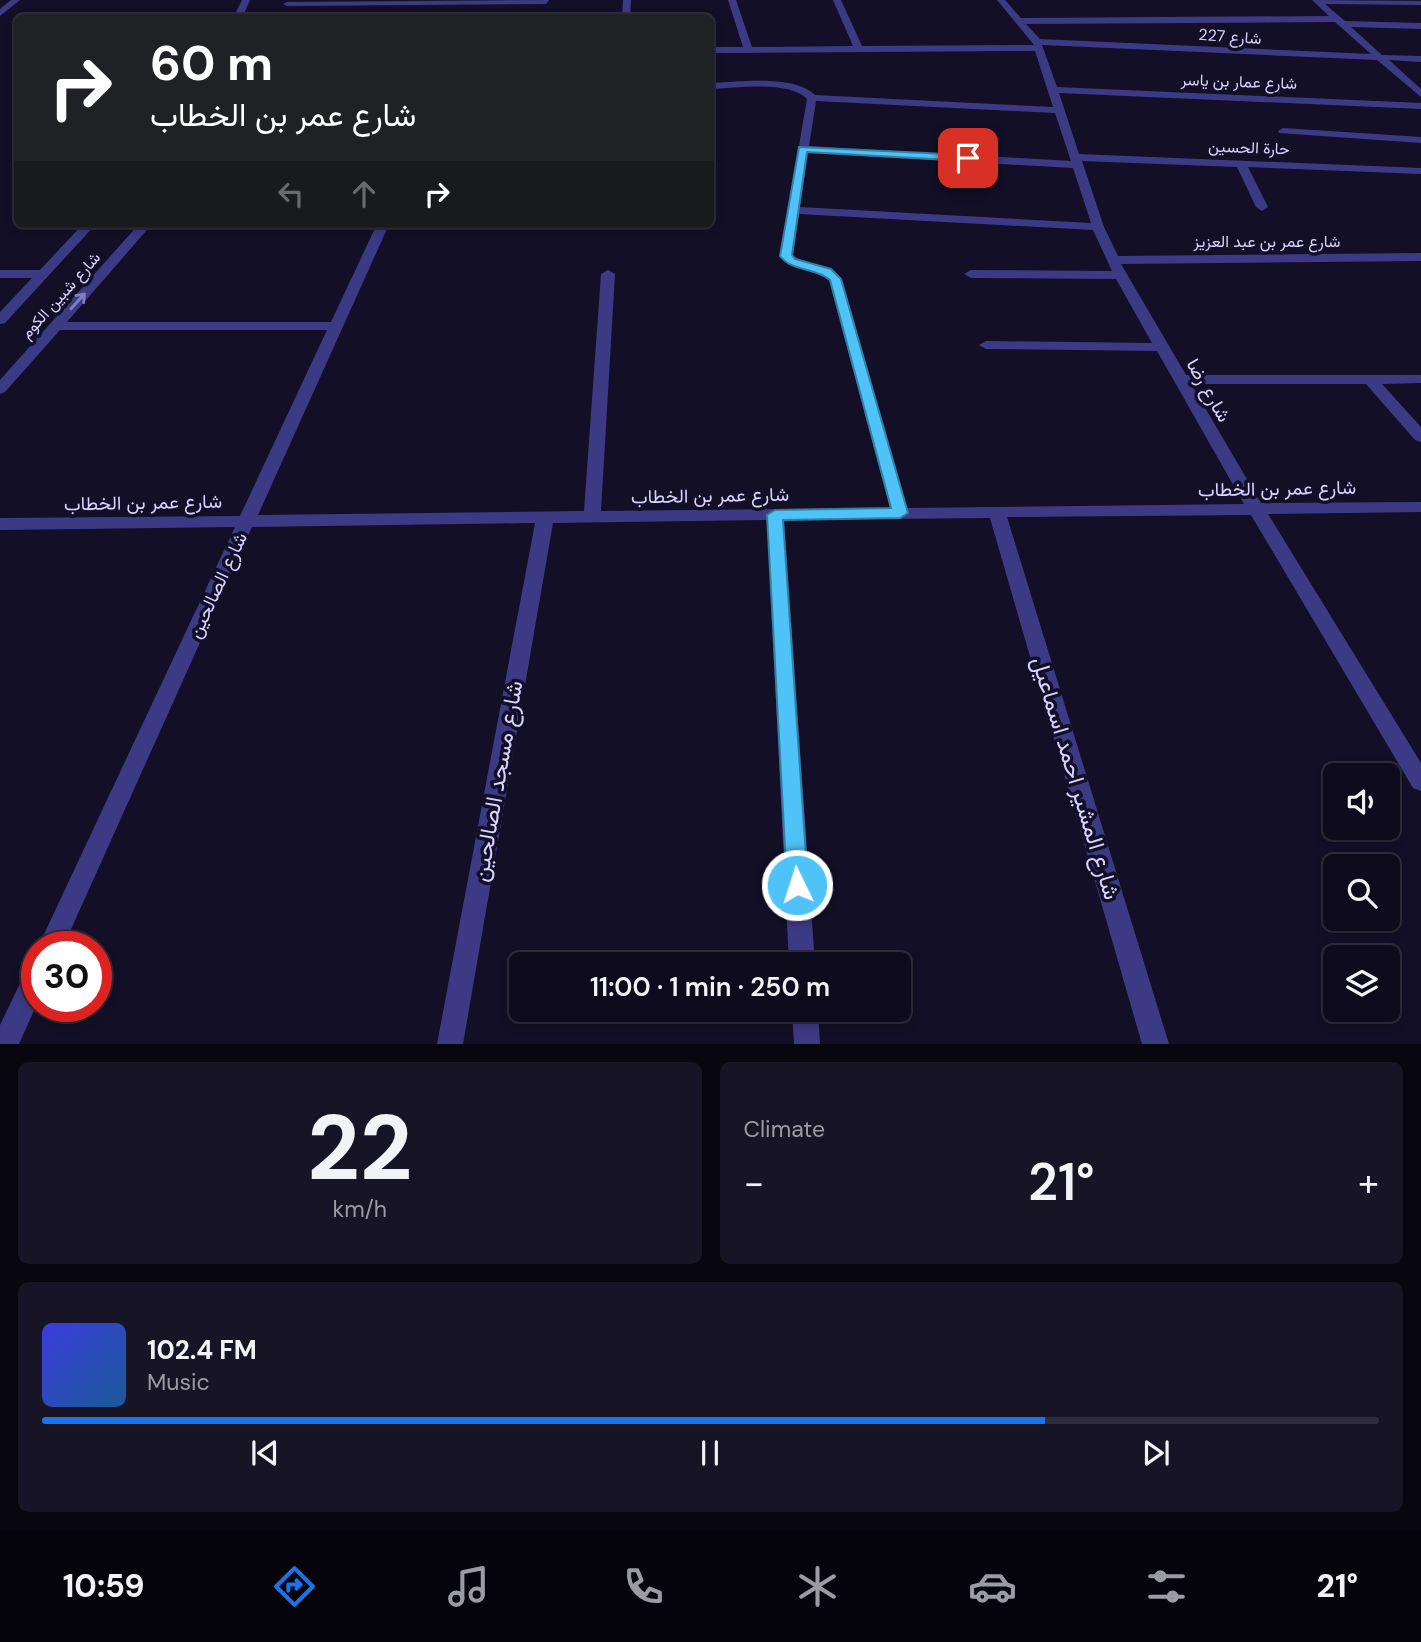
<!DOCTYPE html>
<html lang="en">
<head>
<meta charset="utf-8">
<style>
  :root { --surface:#0e0b1c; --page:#171425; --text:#f1f3f6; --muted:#9b9ba3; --line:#2e2b3b; --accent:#1a73e8 }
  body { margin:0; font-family:"DM Sans",Vazirmatn,sans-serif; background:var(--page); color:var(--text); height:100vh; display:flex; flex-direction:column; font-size:26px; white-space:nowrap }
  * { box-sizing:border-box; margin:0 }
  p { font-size:23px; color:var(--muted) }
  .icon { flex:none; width:38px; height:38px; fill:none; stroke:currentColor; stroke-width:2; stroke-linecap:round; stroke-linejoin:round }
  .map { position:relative; height:1044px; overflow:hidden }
  .drawer { display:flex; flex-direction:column; gap:18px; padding:18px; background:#08060f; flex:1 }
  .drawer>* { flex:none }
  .guide { position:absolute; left:14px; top:14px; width:700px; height:214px; border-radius:10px; box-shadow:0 4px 10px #0003,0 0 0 2px var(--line); background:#202124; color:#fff; overflow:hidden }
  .fabs { position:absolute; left:1323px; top:763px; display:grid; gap:14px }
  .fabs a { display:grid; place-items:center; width:77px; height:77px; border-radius:10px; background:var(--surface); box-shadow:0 4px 10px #0003,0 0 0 2px var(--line); font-size:35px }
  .speed { position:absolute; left:21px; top:931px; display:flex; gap:14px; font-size:35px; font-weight:700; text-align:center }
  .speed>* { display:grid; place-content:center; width:91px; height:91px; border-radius:50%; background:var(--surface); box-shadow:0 4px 10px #0003,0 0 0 2px var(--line); line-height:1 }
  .speed .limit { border:10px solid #d22; background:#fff; color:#111 }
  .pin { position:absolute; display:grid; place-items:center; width:60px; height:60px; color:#fff; margin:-30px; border-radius:14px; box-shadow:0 4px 10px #0006 }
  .me { position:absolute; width:77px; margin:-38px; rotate:356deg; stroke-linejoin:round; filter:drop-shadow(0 0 5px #0008) }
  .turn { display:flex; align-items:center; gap:24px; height:147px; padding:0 21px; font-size:32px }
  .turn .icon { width:91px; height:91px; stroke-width:2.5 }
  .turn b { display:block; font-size:49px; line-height:60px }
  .lanes { display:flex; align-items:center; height:66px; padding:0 21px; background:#0003; justify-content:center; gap:35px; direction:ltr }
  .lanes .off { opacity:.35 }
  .big { font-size:52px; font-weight:600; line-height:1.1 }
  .drawer .tile { flex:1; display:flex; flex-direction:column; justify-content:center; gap:10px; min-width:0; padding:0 24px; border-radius:10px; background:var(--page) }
  .drawer .dial { align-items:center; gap:0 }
  .dial b { font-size:91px; line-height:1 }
  .song { display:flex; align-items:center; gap:21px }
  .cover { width:84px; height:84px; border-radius:10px; background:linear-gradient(135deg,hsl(240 70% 55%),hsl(210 70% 35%)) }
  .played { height:7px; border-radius:4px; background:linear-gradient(90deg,var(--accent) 75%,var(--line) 75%) }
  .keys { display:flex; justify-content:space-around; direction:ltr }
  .heat { display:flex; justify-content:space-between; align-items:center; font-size:38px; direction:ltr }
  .drawer .tiles { flex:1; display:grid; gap:18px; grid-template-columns:1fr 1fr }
  .tile:last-child { grid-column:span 2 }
  .trip { position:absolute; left:509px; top:952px; width:402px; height:70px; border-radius:10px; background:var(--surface); box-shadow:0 4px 10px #0003,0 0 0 2px var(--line); font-weight:600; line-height:70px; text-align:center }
  .dock { display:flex; height:112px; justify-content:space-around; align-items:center; background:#06040b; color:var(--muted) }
  .dock .icon { width:49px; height:49px }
  .dock .current { color:var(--accent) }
  .dock b { font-size:32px; color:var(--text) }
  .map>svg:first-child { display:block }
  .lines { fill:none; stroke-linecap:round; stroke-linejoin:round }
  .minor { fill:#3d3a85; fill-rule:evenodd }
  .oneway { stroke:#837fbc }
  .route { fill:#4fc3f7; stroke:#337fa1; stroke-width:2 }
  .labels { text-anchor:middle; stroke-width:7; stroke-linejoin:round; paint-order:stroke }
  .far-street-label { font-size:16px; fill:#d9d4ff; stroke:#130f26 }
  .street-label { font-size:19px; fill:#d9d4ff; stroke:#130f26 }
  .near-street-label { font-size:23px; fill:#d9d4ff; stroke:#130f26 }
</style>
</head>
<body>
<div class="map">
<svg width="1421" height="1044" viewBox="0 0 1421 1044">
  <rect width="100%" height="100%" fill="#130f26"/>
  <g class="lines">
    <path class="minor" d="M 11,0 L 20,0 L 0,16 L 0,9 Z
      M 242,0 L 250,0 L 242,18 L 233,18 Z
      M 549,0 L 546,4 L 287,6 L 283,4 L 287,2 Z
      M 623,0 L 631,0 L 630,18 L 622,18 Z
      M 728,0 L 736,0 L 752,47 L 853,46 L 833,0 L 841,0 L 862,46 L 1034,45 L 997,0 L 1005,0 L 1021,18 L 1329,16 L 1312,0 L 1421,1 L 1421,5 L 1325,4 L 1345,21 L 1421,23 L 1421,29 L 1351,27 L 1382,55 L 1421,56 L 1421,62 L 1389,60 L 1421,89 L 1421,97 L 1377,60 L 1042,45 L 1057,87 L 1421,103 L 1421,109 L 1059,93 L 1079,154 L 1421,168 L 1421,174 L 1248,167 L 1268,207 L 1262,211 L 1256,207 L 1237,167 L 1082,161 L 1104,227 L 1118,256 L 1421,253 L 1421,261 L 1121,264 L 1186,375 L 1421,375 L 1421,383 L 1382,384 L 1421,427 L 1421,442 L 1415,440 L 1366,384 L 1191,384 L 1261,503 L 1421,502 L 1421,512 L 1268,514 L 1421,763 L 1421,791 L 1413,788 L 1251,515 L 1007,517 L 1169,1044 L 1142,1044 L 990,518 L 784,520 L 815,964 L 789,964 L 767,520 L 553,523 L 463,1044 L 437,1044 L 535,523 L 252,527 L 63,947 L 38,947 L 235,527 L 0,530 L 0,518 L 240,516 L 327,330 L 60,330 L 5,392 L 0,394 L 0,380 L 139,224 L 152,224 L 67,322 L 331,322 L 377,224 L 475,224 L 469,228 L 387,229 L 258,515 L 584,511 L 601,274 L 608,270 L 615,274 L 601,511 L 890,508 L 829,280 C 814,267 793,271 780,256 L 807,99 C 789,80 735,88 710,89 L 710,83 C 738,82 794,74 815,95 L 1053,107 L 1035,51 L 710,53 L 710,47 L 743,47 ZM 1335,22 L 1371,54 L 1040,39 L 1026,24 ZM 816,101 L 1055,113 L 1071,161 L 809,146 ZM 808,153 L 1073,168 L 1091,223 L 800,207 ZM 799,214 L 1093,230 L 1112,271 L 971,270 L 964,274 L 971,278 L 1116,279 L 1152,343 L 986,341 L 979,345 L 986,349 L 1157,351 L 1244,504 L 907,508 L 842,279 C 828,263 808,267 793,255 Z
      M 1283,128 L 1421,137 L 1421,143 L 1279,133 L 1278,131 Z
      M 83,224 L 96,224 L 5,323 L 0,324 L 0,312 L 32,278 L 0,278 L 0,270 L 40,270 Z
      M 37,963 L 37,1004 L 19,1044 L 0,1044 L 0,1025 L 28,967 Z
      M 792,1010 L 818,1010 L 820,1044 L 794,1044 Z"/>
  </g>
  <defs><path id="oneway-shaft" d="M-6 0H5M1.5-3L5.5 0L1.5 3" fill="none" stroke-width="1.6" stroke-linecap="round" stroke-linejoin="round" transform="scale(1.75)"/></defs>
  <use class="oneway" href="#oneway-shaft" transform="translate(78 301) rotate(-48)"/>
  <path class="route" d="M 799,147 L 968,155 L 973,158 L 968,161 L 807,152 L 792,255 L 795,259 L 831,269 L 841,279 L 908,513 L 900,518 L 783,520 L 808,885 L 805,892 L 797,895 L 790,892 L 787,885 L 767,515 L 775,510 L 891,508 L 830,280 C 815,267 792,272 780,256 Z"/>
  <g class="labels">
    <g class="far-street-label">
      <text transform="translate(1230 36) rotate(4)" y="6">شارع 227</text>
      <text transform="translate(1239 81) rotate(2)" y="6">شارع عمار بن ياسر</text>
      <text transform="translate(1249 147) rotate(2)" y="6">حارة الحسين</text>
      <text x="1267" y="247">شارع عمر بن عبد العزيز</text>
      <text transform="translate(60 295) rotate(-48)" y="6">شارع شبين الكوم</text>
    </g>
    <g class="street-label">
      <text transform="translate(1209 390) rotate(60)" y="7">شارع رضا</text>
      <text transform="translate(1277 488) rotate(-1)" y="7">شارع عمر بن الخطاب</text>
      <text transform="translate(710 495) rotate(-1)" y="7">شارع عمر بن الخطاب</text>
      <text transform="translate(143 502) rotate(-1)" y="7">شارع عمر بن الخطاب</text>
      <text transform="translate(217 585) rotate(-65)" y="7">شارع الصالحين</text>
    </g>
    <g class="near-street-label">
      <text transform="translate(1076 778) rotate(73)" y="8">شارع المشير احمد اسماعيل</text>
      <text transform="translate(497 781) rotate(-80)" y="8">شارع مسجد الصالحين</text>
    </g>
  </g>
</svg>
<div class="fabs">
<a><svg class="icon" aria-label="sound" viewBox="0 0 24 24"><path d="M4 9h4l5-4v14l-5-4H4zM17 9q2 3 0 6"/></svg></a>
<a><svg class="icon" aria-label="search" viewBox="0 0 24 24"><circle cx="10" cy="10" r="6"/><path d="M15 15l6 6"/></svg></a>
<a><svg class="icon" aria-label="layers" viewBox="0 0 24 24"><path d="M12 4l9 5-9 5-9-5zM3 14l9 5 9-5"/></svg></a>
</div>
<div class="speed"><div class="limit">30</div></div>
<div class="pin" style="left:968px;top:158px;background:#d93025"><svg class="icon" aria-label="arrive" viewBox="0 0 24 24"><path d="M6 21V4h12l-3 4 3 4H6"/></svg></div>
<svg class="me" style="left:797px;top:885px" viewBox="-20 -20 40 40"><circle r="17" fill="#4fc3f7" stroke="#fff" stroke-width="3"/><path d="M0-11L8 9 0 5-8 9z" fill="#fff"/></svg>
<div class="trip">11:00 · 1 min · 250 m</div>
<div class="guide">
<div class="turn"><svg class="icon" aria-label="right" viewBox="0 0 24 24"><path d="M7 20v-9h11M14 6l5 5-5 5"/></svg><div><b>60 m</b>شارع عمر بن الخطاب</div></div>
<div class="lanes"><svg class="icon off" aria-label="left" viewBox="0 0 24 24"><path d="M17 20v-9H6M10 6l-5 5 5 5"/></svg><svg class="icon off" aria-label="ahead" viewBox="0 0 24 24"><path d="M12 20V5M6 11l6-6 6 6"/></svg><svg class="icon" aria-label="right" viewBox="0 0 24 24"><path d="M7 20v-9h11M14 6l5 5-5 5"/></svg></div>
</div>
</div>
<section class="drawer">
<div class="tiles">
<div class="tile dial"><b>22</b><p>km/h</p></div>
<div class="tile"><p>Climate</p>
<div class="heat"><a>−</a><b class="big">21°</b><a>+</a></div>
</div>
<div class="tile">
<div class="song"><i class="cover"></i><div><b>102.4 FM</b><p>Music</p></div></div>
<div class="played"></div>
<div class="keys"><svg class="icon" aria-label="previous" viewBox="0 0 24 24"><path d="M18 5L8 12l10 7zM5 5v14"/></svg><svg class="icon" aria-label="pause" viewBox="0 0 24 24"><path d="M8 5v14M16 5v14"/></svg><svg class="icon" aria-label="next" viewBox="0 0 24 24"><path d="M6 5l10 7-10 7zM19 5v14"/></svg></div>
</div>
</div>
</section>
<nav class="dock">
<b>10:59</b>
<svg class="icon current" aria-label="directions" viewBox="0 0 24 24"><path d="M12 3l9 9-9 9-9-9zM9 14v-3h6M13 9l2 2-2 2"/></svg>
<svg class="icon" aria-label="music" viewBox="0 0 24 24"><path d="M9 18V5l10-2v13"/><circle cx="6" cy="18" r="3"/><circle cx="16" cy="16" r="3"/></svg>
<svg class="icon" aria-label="phone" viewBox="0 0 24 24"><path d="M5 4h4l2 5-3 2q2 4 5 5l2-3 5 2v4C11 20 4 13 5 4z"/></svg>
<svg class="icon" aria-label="climate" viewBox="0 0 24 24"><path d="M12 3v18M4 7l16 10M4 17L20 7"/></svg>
<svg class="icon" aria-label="car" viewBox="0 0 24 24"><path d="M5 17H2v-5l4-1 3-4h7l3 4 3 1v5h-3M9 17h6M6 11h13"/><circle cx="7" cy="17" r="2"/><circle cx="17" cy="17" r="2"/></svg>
<svg class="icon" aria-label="filters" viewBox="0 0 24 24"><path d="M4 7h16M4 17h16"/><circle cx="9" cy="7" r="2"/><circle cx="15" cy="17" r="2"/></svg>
<b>21°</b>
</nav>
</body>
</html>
